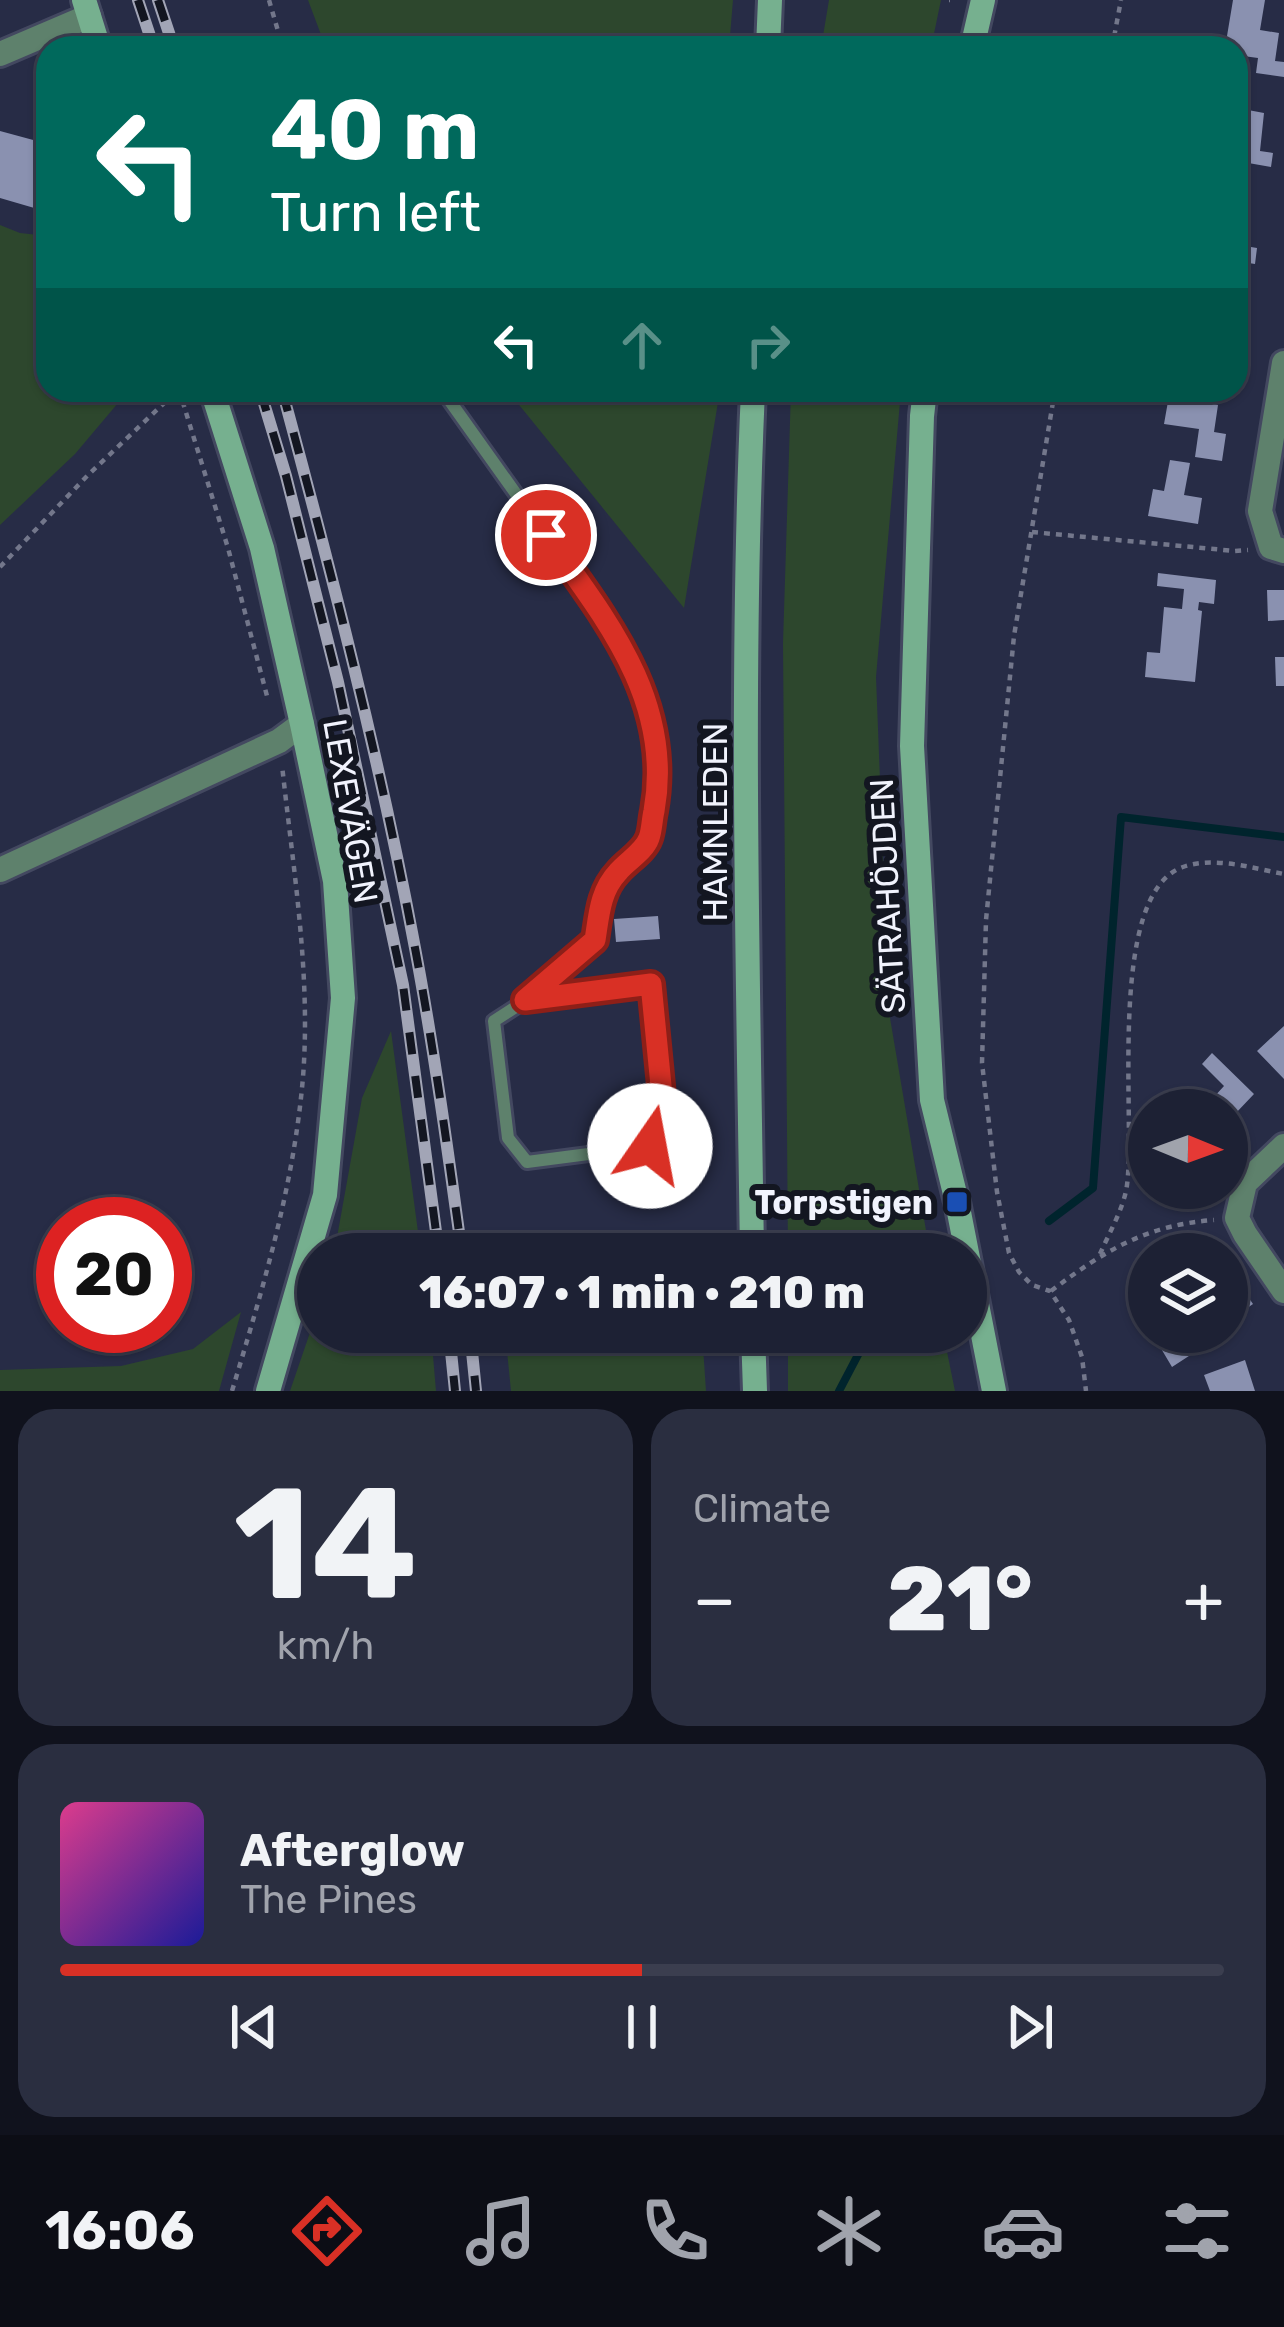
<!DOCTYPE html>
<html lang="en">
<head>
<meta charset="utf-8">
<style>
  :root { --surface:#1d2134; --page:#2a2e40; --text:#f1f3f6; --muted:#a0a3ac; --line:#3b3e4f; --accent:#d93025 }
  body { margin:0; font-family:Rubik,sans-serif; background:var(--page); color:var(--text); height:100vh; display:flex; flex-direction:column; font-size:45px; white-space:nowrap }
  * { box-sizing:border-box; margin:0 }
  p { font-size:39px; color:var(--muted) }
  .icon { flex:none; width:66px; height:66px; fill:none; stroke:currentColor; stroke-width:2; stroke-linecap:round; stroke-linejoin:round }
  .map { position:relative; height:1391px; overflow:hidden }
  .panel { display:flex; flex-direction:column; gap:18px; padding:18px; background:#10121d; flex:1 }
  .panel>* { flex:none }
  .top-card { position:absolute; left:36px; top:36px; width:1212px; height:366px; border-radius:36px; box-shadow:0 3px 9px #0004,0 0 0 3px var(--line); background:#00695c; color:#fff; overflow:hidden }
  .needle { width:78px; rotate:91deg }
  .fabs { position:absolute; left:1128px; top:1089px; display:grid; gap:24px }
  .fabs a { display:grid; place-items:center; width:120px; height:120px; border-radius:50%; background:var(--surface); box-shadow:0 3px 9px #0004,0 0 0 3px var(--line); font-size:60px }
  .speed { position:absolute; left:36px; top:1197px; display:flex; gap:24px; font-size:60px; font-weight:700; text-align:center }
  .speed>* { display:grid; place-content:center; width:156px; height:156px; border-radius:50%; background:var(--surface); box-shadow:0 3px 9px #0004,0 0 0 3px var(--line); line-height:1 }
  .speed .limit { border:18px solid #d22; background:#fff; color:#111 }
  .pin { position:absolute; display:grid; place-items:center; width:102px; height:102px; color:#fff; margin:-51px; border:6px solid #fff; border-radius:50%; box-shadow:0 3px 12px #0007 }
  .me { position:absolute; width:132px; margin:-66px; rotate:12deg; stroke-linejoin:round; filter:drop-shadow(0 0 9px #0008) }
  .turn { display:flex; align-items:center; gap:42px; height:252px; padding:0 36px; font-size:54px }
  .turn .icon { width:156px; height:156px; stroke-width:2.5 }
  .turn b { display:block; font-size:84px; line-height:102px }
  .lanes { display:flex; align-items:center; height:114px; padding:0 36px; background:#0003; justify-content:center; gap:60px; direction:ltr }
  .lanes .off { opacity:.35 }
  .big { font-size:90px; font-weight:800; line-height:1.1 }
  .panel .widget { flex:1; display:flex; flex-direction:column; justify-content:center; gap:18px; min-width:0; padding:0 42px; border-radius:36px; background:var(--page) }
  .panel .dial { align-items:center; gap:0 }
  .dial b { font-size:156px; line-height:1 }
  .song { display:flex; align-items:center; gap:36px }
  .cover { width:144px; height:144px; border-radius:18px; background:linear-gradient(135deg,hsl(330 70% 55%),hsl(240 70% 35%)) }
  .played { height:12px; border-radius:6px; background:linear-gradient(90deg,var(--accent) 50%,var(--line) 50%) }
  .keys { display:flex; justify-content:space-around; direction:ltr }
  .heat { display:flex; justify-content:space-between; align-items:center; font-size:66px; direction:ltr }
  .panel .tiles { flex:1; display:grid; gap:18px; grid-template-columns:1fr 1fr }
  .widget:last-child { grid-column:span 2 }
  .trip { position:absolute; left:297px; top:1233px; width:690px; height:120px; border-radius:60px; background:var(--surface); box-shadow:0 3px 9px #0004,0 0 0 3px var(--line); font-weight:800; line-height:120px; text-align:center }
  .tabs { display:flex; height:192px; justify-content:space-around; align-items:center; background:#0c0d15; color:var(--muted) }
  .tabs .icon { width:84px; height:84px }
  .tabs .selected { color:var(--accent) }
  .tabs b { font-size:54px; color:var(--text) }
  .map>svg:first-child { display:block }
  .green { fill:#2d472d }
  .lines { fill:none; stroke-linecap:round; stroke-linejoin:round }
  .stream { stroke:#00242d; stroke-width:8 }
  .building { fill:#8a91b0 }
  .lane-casing { stroke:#434860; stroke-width:18 }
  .street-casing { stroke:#434860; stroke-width:30 }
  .secondary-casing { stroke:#434860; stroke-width:30 }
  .path { stroke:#73778b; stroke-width:4.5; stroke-dasharray:6 6; stroke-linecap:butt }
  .lane { stroke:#5e816c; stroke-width:12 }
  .street { stroke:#5e816c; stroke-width:24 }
  .secondary { stroke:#76b08f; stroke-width:24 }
  .rail-casing { stroke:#a2a5b6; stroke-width:12 }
  .rail { stroke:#131621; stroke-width:8; stroke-dasharray:22; stroke-linecap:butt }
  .route-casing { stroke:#8d1f18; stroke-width:30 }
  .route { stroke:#d93025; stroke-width:21 }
  .transit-dot { fill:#1a4fb4; stroke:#131621; stroke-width:4.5 }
  .labels { text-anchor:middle; stroke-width:12; stroke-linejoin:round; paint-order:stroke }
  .street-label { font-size:33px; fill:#f1f3fd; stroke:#131621 }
  .poi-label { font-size:33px; font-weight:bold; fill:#f1f3fd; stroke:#131621; text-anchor:end }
</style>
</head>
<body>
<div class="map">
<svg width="1284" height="1391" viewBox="0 0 1284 1391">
  <rect width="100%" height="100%" fill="#272c46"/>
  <path class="green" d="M 308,0 L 733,0 L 729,48 L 326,48 Z
    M 829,0 L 941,0 L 931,48 L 821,48 Z
    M 0,225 L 20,233 L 48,236 L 48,390 L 129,390 L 75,454 L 0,525 Z
    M 507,390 L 720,390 L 684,608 Z
    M 791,390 L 901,390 L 876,677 L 889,1012 L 930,1254 L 788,1254 L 783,643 Z
    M 391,1031 L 421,1254 L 334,1254 L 362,1098 Z
    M 318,1309 L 318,1332 L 431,1332 L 436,1391 L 290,1391 Z
    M 241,1312 L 219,1391 L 0,1391 L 0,1370 L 121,1366 L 193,1349 Z
    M 574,1332 L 702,1332 L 706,1391 L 511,1391 L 507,1351 Z
    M 788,1332 L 943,1332 L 955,1391 L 788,1391 Z"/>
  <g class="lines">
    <path class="stream" d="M 1049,1221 L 1093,1188 L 1121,817 L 1284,837
      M 839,1391 L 870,1332"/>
  </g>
  <path class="building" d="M 1233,0 L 1265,0 L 1260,30 L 1279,33 L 1275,61 L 1284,62 L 1284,77 L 1256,73 L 1258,58 L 1236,55 L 1236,48 L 1225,48 Z
    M 1236,87 L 1251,89 L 1248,110 L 1264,113 L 1260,151 L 1273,153 L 1271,167 L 1237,161 L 1239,148 L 1236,148 Z
    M 0,131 L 48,144 L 48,212 L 0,198 Z
    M 1236,217 L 1249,219 L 1245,246 L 1257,248 L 1255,264 L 1236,261 Z
    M 1170,390 L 1202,390 L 1200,402 L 1218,405 L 1214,432 L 1226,434 L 1222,461 L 1195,457 L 1199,429 L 1164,424 Z
    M 1170,460 L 1190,463 L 1184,495 L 1202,498 L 1198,524 L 1148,516 L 1153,489 L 1164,491 Z
    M 1158,573 L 1216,580 L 1214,604 L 1199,602 L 1198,610 L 1202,611 L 1195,682 L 1145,677 L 1147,652 L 1160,653 L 1164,607 L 1182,609 L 1184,589 L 1157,586 Z
    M 1267,590 L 1284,590 L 1284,620 L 1268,621 Z
    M 1275,657 L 1284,657 L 1284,686 L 1276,686 Z
    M 658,916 L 660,939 L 616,942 L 614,919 Z
    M 1284,1026 L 1284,1079 L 1257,1051 Z
    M 1212,1053 L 1254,1094 L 1235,1114 L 1243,1122 L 1227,1139 L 1227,1110 L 1202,1110 L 1224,1086 L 1202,1064 Z
    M 1227,1277 L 1231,1282 L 1236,1279 L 1253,1304 L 1227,1322 Z
    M 1158,1332 L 1178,1332 L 1192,1354 L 1172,1367 L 1153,1335 Z
    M 1245,1360 L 1255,1391 L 1210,1391 L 1204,1375 Z"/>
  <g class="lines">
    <defs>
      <path id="lane" d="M 442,390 L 620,640 L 642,688 L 657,743 L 658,791 L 648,843 L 615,874 L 602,896 L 595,940 L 525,1001
        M 651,984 L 664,1116 L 650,1146 L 527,1162 L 508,1138 L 494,1021 L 525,1001 Z"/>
      <path id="street" d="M 0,54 L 89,16
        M 1284,363 L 1260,511 L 1271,547 L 1284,551
        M 0,870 L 279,741 L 302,724
        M 1284,1146 L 1245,1183 L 1237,1218 L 1245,1234 L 1284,1291"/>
      <path id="secondary" d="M 84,0 L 99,48
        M 768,48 L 770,0
        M 972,48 L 983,0
        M 212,390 L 262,548 L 302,724 L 335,881 L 343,998 L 325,1195 L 268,1391
        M 925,390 L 922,416 L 912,746 L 932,1100 L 957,1202 L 994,1391
        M 752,1254 C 748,966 740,677 753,390
        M 753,1332 L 755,1391"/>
    </defs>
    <use href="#lane" class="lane-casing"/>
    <use href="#street" class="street-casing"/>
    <use href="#secondary" class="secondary-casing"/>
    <path class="path" d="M 269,0 L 283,48
      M 949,0 L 950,0
      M 1112,48 L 1121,0
      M 179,390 L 228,548 L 267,696
      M 1055,390 L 1014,636 L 986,920 L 982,1063 L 997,1192 L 1009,1253 L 1019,1272 L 1032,1285 L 1050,1291 L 1069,1320 L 1082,1357 L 1086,1391
      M 1032,532 L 1235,551 L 1248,550
      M 0,567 L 88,475 L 178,390
      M 1100,1254 C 1109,1233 1124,1208 1127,1185 C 1136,1118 1106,894 1183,867 C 1214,856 1252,868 1284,874
      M 1051,1291 C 1104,1251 1146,1225 1214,1220
      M 232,1391 C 263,1288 294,1185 303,1077 C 311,974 293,868 282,765"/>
    <use href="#lane" class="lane"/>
    <use href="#street" class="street"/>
    <use href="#secondary" class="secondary"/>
    <defs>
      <path id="rail" d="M 138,0 L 154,48
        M 158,0 L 174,48
        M 260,390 L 286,476 L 338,682 L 403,985 L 439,1254
        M 282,390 C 332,575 380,760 415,948 C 434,1049 448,1152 462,1254
        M 449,1332 L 455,1391
        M 470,1332 L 476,1391"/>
    </defs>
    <use href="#rail" class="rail-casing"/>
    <use href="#rail" class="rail"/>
  </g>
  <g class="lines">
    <defs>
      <path id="route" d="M 546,535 C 605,618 674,701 654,811 C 652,819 652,830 649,838 C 644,852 627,861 618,872 C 600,891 599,915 595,940 L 525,1000 L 651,984 L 664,1116 L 650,1146"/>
    </defs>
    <use href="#route" class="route-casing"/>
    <use href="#route" class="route"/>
  </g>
  <rect class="transit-dot" x="945" y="1190" width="24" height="24" rx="6"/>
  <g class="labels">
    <g class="street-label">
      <text transform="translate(351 811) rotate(80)" y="12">LEXEVÄGEN</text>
      <text transform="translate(715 822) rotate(-90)" y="12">HAMNLEDEN</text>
      <text transform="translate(887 896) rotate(-93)" y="12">SÄTRAHÖJDEN</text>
    </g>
    <g class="poi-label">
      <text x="933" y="1214">Torpstigen</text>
    </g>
  </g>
</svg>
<div class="fabs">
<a><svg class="needle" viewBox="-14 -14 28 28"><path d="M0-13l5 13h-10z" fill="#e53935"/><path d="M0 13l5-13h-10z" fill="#a0a3ac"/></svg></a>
<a><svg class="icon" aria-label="layers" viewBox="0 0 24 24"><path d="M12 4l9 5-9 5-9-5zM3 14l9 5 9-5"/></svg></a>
</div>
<div class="speed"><div class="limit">20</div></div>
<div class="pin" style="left:546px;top:535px;background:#d93025"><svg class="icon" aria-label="arrive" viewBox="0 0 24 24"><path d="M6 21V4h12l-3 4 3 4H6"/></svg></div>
<svg class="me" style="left:650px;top:1146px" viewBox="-20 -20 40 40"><circle r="19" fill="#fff"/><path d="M0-13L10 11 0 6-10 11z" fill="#d93025"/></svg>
<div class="trip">16:07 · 1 min · 210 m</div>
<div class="top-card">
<div class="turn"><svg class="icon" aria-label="left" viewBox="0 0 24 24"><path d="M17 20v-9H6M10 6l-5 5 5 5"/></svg><div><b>40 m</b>Turn left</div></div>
<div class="lanes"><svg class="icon" aria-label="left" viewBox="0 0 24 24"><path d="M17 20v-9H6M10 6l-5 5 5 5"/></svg><svg class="icon off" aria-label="ahead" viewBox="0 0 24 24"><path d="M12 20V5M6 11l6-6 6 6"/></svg><svg class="icon off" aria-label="right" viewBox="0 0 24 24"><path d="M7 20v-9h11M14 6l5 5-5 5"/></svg></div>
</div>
</div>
<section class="panel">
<div class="tiles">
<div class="widget dial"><b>14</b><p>km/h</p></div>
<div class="widget"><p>Climate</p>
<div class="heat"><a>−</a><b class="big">21°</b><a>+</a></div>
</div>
<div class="widget">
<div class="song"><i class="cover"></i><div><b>Afterglow</b><p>The Pines</p></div></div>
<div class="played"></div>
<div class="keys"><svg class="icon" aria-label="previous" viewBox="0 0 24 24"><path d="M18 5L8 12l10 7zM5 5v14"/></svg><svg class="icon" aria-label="pause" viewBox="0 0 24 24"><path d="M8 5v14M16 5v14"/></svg><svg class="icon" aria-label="next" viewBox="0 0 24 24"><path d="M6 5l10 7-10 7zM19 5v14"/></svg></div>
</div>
</div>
</section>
<nav class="tabs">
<b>16:06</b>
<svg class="icon selected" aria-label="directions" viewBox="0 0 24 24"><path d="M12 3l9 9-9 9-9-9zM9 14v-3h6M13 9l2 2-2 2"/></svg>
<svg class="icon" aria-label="music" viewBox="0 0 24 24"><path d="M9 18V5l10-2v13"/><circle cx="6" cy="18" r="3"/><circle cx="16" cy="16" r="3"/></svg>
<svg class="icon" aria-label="phone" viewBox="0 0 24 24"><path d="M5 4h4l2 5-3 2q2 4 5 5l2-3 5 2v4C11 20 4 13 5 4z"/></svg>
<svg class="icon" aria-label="climate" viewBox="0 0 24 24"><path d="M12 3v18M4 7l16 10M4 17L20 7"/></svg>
<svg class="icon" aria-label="car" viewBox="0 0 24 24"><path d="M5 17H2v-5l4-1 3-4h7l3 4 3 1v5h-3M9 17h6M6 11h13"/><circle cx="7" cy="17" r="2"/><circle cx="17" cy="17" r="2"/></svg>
<svg class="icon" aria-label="filters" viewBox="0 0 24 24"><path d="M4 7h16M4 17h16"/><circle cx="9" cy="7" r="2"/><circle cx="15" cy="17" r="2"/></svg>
</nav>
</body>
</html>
